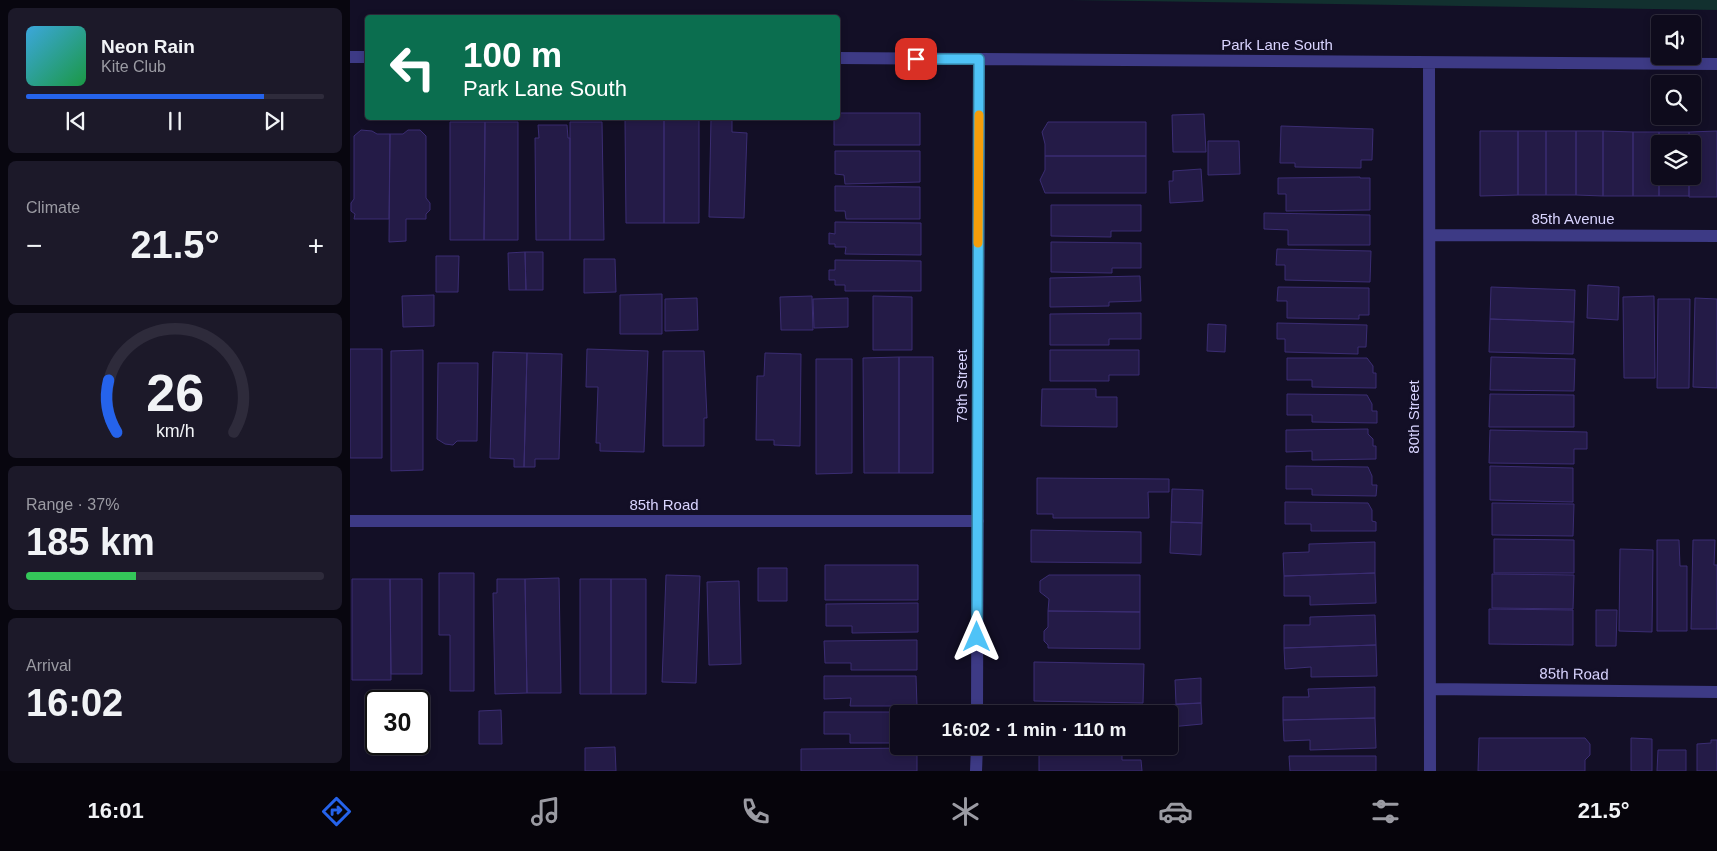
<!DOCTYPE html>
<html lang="en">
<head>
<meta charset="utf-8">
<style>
  :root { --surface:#0e0b1c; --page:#1c1929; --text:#f1f3f6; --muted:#9b9ba3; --line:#2e2b3b; --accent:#2563eb }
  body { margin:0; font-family:Helvetica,sans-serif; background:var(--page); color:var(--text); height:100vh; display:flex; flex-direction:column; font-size:19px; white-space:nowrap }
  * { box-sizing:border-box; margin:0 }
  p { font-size:16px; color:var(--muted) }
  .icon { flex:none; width:28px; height:28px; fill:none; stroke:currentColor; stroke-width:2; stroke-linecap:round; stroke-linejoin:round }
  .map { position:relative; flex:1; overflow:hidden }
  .panel { display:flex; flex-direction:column; gap:8px; padding:8px; background:#08060f; width:350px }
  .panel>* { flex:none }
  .hud { position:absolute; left:15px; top:15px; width:475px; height:105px; border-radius:5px; box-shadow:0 2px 8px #0003,0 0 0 1px var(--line); background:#0b6e4f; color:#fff; overflow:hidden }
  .controls { position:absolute; left:1301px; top:15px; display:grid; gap:10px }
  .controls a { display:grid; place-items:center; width:50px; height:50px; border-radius:5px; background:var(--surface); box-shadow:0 2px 8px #0003,0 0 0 1px var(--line); font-size:25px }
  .speed { position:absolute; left:15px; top:690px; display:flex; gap:10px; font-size:25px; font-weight:700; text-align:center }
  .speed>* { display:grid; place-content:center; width:65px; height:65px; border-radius:50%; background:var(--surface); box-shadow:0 2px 8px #0003,0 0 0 1px var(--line); line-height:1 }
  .speed .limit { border:2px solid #111; border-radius:8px; background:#fff; color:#111 }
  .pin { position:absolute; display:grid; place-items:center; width:42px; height:42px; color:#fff; margin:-21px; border-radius:10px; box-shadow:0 2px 8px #0006 }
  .me { position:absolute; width:55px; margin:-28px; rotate:0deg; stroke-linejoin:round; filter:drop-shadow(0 0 4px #0008) }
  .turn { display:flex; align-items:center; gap:18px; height:105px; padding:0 15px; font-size:22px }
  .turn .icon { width:65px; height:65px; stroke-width:2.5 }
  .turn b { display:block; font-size:35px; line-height:42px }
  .big { font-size:38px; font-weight:800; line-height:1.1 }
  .panel .widget { flex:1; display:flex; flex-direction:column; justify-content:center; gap:8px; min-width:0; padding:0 18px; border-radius:8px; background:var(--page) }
  .panel .dial { align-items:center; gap:0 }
  .dial svg { height:130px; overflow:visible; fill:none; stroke:var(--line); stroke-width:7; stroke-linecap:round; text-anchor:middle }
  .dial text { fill:var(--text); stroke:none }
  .song { display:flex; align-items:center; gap:15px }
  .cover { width:60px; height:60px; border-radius:8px; background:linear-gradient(135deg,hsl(200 70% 55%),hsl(140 70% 35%)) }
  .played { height:5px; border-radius:2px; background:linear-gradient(90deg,var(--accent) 80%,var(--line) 80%) }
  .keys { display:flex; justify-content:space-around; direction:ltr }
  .heat { display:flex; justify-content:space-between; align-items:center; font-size:28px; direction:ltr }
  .charge { height:8px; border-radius:4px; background:linear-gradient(90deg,#34c759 37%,var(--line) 0) }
  .trip { position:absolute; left:540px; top:705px; width:288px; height:50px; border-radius:5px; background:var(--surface); box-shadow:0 2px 8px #0003,0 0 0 1px var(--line); font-weight:800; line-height:50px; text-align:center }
  .tabs { display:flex; height:80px; justify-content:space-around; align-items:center; background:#06040b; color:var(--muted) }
  .tabs .icon { width:35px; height:35px }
  .tabs .current { color:var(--accent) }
  .tabs b { font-size:22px; color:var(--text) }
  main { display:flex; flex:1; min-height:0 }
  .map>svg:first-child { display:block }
  .green { fill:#12302f }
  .building { fill:#241b47; stroke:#3b2d73 }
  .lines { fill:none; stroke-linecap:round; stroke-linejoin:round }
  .minor { stroke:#3d3a85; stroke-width:12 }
  .route-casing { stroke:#337fa1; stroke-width:12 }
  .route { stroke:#4fc3f7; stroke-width:9 }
  .slow { stroke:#f59e0b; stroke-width:9 }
  .labels { text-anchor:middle; stroke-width:5; stroke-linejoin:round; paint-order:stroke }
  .street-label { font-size:15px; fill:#d9d4ff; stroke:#130f26 }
</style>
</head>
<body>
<main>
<section class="panel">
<div class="widget">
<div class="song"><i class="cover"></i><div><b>Neon Rain</b><p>Kite Club</p></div></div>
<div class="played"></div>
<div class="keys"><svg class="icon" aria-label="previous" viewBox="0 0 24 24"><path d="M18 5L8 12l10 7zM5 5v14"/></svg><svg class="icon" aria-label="pause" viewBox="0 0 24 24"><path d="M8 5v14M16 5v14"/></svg><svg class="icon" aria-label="next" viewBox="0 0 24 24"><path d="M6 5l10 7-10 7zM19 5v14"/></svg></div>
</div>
<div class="widget"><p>Climate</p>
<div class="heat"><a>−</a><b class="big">21.5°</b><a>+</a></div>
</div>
<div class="widget dial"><svg viewBox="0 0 100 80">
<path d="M14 69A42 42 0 1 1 86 69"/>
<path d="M14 69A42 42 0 0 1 9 37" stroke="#2563eb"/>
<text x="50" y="56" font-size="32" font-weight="700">26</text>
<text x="50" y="72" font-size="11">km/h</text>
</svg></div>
<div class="widget"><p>Range · 37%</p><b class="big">185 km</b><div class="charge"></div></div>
<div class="widget"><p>Arrival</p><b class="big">16:02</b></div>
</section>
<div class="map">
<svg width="1367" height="771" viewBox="0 0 1367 771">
  <rect width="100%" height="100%" fill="#130f26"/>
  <path class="green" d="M 720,0 L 1367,0 L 1367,10 Z"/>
  <path class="building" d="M 488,113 L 570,113 L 570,145 L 484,145 L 484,118 L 488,118 Z
    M 854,114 L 856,152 L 823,152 L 822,115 Z
    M 361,119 L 382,119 L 382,132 L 397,133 L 394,218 L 359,217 Z
    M 275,120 L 314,120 L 314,223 L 276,223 Z
    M 314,120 L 349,120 L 349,223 L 314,223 Z
    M 100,122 L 135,122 L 134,240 L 100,240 Z
    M 135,122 L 168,122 L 168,240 L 134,240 Z
    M 220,122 L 252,122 L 254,240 L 220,240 Z
    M 698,122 L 796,122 L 796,156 L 695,156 L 695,144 L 692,132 Z
    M 188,125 L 217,125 L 218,138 L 220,138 L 220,240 L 186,240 L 185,138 L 189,138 Z
    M 931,126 L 1023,129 L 1022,160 L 1011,160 L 1011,168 L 945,167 L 945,163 L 930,163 Z
    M 11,130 L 22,131 L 27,134 L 40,134 L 39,219 L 4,219 L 5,214 L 1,211 L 1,203 L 4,199 L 4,136 Z
    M 58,130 L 70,130 L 76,136 L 76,198 L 80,203 L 80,210 L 76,214 L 76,219 L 56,219 L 56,241 L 39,242 L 40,134 L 53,134 Z
    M 1130,131 L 1168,131 L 1168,195 L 1130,196 Z
    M 1168,131 L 1196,131 L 1196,195 L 1168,195 Z
    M 1196,131 L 1226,131 L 1226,195 L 1196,195 Z
    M 1226,131 L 1253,131 L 1253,196 L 1226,195 Z
    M 1253,131 L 1283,132 L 1283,196 L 1253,196 Z
    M 1367,131 L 1367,197 L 1339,197 L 1339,176 L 1342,176 L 1342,144 L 1339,144 L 1339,132 Z
    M 1283,132 L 1309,132 L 1309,196 L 1283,196 Z
    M 1309,132 L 1339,132 L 1339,144 L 1310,144 L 1310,176 L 1339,176 L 1339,196 L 1309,196 Z
    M 858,141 L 889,141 L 890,174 L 858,175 Z
    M 485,151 L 570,151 L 570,182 L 495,184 L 494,175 L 485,174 Z
    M 695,156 L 796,156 L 796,193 L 695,193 L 690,180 L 695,170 Z
    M 851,169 L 853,201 L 820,203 L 819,181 L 823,181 L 823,171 Z
    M 1010,177 L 1010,178 L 1020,178 L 1020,210 L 936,211 L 936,194 L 928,194 L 928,178 Z
    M 485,186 L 570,187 L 570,219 L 496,219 L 495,211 L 485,211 Z
    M 701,205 L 791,205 L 791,231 L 761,231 L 761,237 L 701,236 Z
    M 914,213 L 1020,215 L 1020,245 L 938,245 L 938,230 L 914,229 Z
    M 485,222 L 571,223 L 571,255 L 495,254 L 496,247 L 485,247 L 485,244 L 479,244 L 479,233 L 485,234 Z
    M 701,242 L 791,243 L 791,268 L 762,268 L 762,273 L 701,272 Z
    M 927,249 L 1021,251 L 1020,282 L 935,280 L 935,265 L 926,265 Z
    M 175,252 L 176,290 L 159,290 L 158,253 Z
    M 175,252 L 193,252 L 193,290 L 176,290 Z
    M 86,256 L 109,256 L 108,292 L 86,292 Z
    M 234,259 L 265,259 L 266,292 L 234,293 Z
    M 485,260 L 571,261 L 571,291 L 495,291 L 495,285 L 485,285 L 485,280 L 479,280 L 479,270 L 485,270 Z
    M 790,276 L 791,301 L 759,302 L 759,306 L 700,307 L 700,278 Z
    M 1238,285 L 1269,287 L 1268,320 L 1237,318 Z
    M 928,287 L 1019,288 L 1019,315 L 1009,315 L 1009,319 L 937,318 L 937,301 L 927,301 Z
    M 1141,287 L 1225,290 L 1224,322 L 1140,319 Z
    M 312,294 L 312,334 L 270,334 L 270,295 Z
    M 84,295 L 84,326 L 53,327 L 52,296 Z
    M 462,296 L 463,330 L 431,330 L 430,297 Z
    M 523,296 L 562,297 L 562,350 L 523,350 Z
    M 1304,296 L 1305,378 L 1274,378 L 1273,297 Z
    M 347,298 L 348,330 L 315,331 L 315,299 Z
    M 498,298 L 498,327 L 464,328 L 463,299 Z
    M 1345,298 L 1367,299 L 1367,388 L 1343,387 Z
    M 1308,299 L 1340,299 L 1339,388 L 1307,388 Z
    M 791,313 L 791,339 L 759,339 L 759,345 L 700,345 L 700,314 Z
    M 1140,319 L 1224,322 L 1223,354 L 1139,352 Z
    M 927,323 L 1017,325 L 1016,347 L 1008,347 L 1008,354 L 935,352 L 935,339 L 927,339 Z
    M 858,324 L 876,325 L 875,352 L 857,351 Z
    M 0,349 L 32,349 L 32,458 L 0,458 Z
    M 237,349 L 298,351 L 294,452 L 250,451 L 250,443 L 246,443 L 248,387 L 236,387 Z
    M 73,350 L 73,470 L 41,471 L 41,351 Z
    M 700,350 L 789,350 L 789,375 L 759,375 L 759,381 L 700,381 Z
    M 313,351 L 354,351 L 357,418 L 354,418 L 354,446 L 313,446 Z
    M 143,352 L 177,353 L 174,467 L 164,467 L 164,459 L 140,458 Z
    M 177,353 L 212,354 L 209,459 L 185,459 L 185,467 L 174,467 Z
    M 415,353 L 451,354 L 450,446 L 424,445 L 424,440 L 406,440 L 407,376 L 414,376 Z
    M 549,357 L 549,473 L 514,473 L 513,358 Z
    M 549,357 L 583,357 L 583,473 L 549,473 Z
    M 1141,357 L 1225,359 L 1224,391 L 1140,390 Z
    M 937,358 L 1017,358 L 1023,366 L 1023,373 L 1026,373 L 1026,388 L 962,387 L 962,380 L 937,380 Z
    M 466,359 L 502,359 L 502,473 L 466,474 Z
    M 88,363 L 128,363 L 127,441 L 107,441 L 103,445 L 95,444 L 87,439 Z
    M 692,389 L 746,389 L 746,397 L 767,397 L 767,427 L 691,426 Z
    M 937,394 L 1017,395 L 1022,404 L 1022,411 L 1027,411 L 1027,423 L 962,422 L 962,415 L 937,415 Z
    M 1140,394 L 1224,395 L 1224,427 L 1139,427 Z
    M 1018,429 L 1018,434 L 1023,439 L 1023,446 L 1026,446 L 1026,459 L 962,460 L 962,451 L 936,452 L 936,430 Z
    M 1140,430 L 1237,432 L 1237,449 L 1224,449 L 1224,464 L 1139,463 Z
    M 936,466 L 1018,467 L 1022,476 L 1022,485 L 1027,485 L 1026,496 L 962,495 L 962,489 L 936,489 Z
    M 1140,466 L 1223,468 L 1223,502 L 1140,500 Z
    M 687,478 L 819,479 L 819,492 L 798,492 L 799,518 L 703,518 L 703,514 L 687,514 Z
    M 822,489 L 853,490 L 852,523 L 821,522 Z
    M 935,502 L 1018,503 L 1022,510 L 1022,521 L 1026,522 L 1026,531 L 961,531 L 961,524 L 935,524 Z
    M 1142,503 L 1224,504 L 1223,536 L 1142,535 Z
    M 821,522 L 852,523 L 851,555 L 820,553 Z
    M 681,530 L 791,532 L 791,563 L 681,562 Z
    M 1144,539 L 1224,540 L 1224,573 L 1144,573 Z
    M 1307,540 L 1329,540 L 1330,566 L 1337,566 L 1337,631 L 1307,631 Z
    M 1343,540 L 1365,540 L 1364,565 L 1367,565 L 1367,629 L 1341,629 Z
    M 1025,542 L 1025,573 L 934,576 L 933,553 L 959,552 L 959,544 Z
    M 1270,549 L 1303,550 L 1302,632 L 1269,631 Z
    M 475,565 L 568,565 L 568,600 L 475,600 Z
    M 408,568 L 437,568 L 437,601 L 408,601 Z
    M 89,573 L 124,573 L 124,691 L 100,691 L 100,635 L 89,635 Z
    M 1025,573 L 1026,603 L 960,605 L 960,596 L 934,596 L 934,576 Z
    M 1142,574 L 1224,575 L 1223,609 L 1142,608 Z
    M 316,575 L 350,576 L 346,683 L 312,682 Z
    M 699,575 L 790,575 L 790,612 L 698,611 L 699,599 L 690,592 L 690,581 Z
    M 209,578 L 211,693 L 177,693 L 175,579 Z
    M 2,579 L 40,579 L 41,680 L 2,680 Z
    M 40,579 L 72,579 L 72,674 L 41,674 Z
    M 147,579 L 175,579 L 177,693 L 145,694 L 143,593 L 147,593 Z
    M 230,579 L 261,579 L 261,694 L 230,694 Z
    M 261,579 L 296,579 L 296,694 L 261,694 Z
    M 389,581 L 391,664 L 359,665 L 357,582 Z
    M 568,603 L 568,632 L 502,633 L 502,626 L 476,626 L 476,604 Z
    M 1139,609 L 1223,610 L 1223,645 L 1139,644 Z
    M 1246,610 L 1267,610 L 1266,646 L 1246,646 Z
    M 698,611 L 790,612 L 790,649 L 698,648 L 698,645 L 694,641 L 694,631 L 698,627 Z
    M 1025,615 L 1026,645 L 934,648 L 934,625 L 960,625 L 960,617 Z
    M 567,640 L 567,670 L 501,670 L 501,663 L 475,663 L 474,641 Z
    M 1026,645 L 1027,676 L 961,677 L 961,667 L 935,669 L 934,648 Z
    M 684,662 L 794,664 L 793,703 L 684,701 Z
    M 474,676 L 566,676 L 567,706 L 500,706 L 501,698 L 474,699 Z
    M 851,678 L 851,703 L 826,704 L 825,680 Z
    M 1025,687 L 1025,718 L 933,720 L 933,697 L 959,697 L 958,689 Z
    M 851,703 L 852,724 L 820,727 L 819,705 Z
    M 151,710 L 152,744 L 129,744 L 129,711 Z
    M 474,712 L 566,712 L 566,714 L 549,714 L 549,743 L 500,743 L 500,734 L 474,734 Z
    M 1025,718 L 1026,748 L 960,750 L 960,740 L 934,741 L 933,720 Z
    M 1129,738 L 1235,738 L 1240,744 L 1240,755 L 1235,760 L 1235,771 L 1128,771 Z
    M 1281,738 L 1302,739 L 1302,771 L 1281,771 Z
    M 1361,740 L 1367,740 L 1367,771 L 1347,771 L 1347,744 L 1361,743 Z
    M 265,747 L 266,771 L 235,771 L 235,748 Z
    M 567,748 L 567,771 L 451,771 L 451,749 Z
    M 1308,750 L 1336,750 L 1336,771 L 1307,771 Z
    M 772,753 L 772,760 L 791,760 L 792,771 L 689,771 L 689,754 Z
    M 939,756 L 1026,756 L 1026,771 L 940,771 Z"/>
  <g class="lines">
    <path class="minor" d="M 0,57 L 18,57
      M 488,58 L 1367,64
      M 1079,63 L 1080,771
      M 1080,235 L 1367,236
      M 0,521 L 628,521
      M 1081,689 L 1367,692
      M 627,714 L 629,59
      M 626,771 L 627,746"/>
  </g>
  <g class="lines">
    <defs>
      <path id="route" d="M 566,59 L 629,59 L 627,637"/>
    </defs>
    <use href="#route" class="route-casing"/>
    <use href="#route" class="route"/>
    <path class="slow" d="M 628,243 L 629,115"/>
  </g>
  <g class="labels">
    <g class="street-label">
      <text x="927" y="50">Park Lane South</text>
      <text x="1223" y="224">85th Avenue</text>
      <text transform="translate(612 386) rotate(-90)" y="5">79th Street</text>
      <text transform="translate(1064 417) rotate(-90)" y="5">80th Street</text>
      <text x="314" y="510">85th Road</text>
      <text transform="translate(1224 674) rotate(1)" y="5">85th Road</text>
    </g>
  </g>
</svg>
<div class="controls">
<a><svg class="icon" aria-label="sound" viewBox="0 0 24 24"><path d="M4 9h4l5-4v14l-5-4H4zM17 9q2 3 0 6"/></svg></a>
<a><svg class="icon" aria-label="search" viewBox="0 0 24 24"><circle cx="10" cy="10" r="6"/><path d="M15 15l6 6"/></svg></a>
<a><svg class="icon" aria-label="layers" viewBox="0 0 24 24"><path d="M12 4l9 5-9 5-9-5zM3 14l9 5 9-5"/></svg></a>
</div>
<div class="speed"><div class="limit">30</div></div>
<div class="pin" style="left:566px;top:59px;background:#d93025"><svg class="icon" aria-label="arrive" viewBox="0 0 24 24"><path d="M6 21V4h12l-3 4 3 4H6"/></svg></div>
<svg class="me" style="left:627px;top:637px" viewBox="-20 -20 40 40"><path d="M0-17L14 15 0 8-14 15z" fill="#4fc3f7" stroke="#fff" stroke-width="4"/></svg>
<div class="trip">16:02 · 1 min · 110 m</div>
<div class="hud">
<div class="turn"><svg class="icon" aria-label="left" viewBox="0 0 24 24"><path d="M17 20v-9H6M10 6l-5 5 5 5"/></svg><div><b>100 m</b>Park Lane South</div></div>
</div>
</div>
</main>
<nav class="tabs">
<b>16:01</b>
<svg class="icon current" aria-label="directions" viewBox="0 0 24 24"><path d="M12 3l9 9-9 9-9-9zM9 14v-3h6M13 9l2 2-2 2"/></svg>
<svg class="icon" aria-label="music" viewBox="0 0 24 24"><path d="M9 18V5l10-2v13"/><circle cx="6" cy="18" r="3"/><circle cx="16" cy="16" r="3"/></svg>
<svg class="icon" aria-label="phone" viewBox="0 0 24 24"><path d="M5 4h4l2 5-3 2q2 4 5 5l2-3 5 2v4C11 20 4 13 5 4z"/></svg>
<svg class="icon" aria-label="climate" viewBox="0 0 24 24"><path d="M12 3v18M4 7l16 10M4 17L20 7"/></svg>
<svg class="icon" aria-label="car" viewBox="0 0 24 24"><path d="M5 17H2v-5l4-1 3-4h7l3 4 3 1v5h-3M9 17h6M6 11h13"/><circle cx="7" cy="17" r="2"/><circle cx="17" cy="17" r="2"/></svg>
<svg class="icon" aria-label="filters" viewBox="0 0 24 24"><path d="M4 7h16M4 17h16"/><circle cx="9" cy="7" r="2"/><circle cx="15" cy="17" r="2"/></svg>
<b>21.5°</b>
</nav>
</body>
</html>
